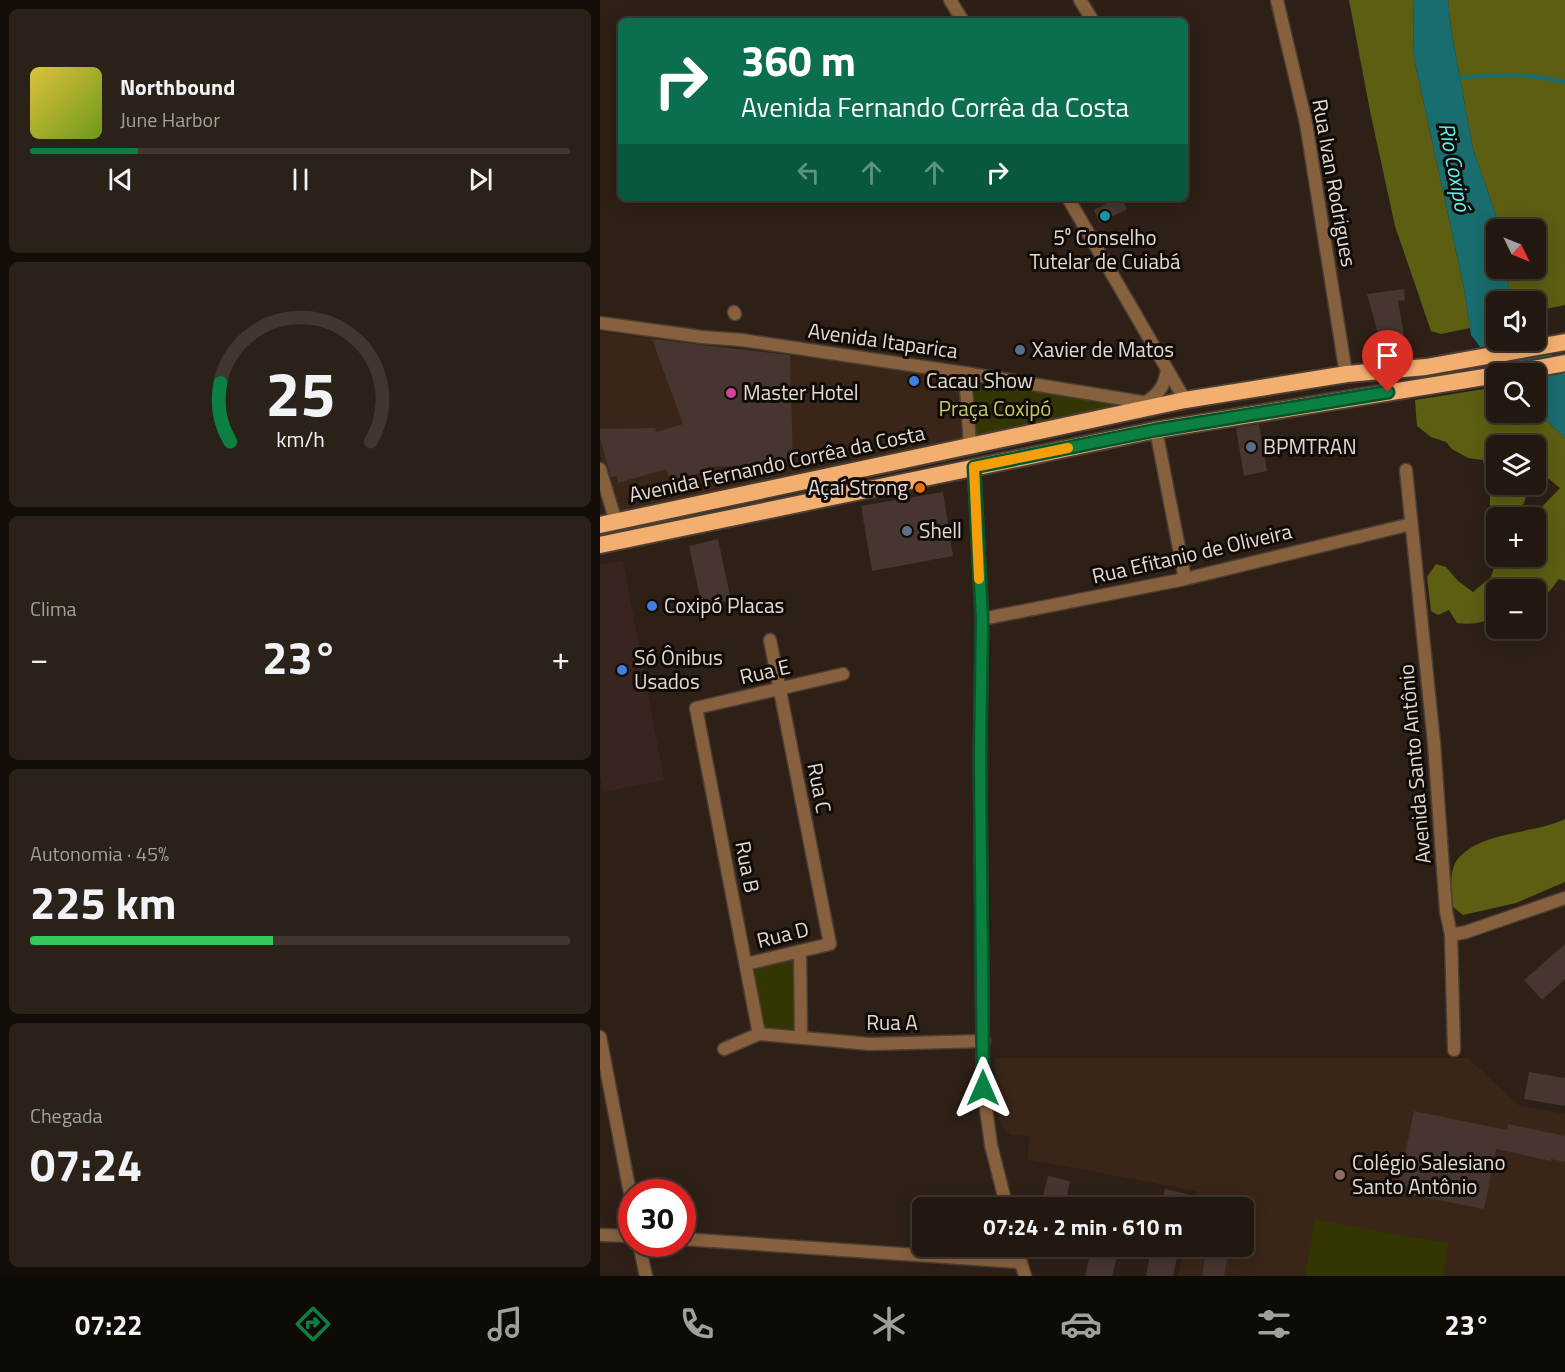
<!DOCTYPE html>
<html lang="pt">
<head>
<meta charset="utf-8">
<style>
  :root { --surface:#221810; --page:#2a2119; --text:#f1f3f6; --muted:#a2a09f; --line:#3f3730; --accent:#0b8043 }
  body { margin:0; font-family:"Titillium Web",sans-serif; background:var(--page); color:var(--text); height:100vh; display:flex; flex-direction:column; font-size:22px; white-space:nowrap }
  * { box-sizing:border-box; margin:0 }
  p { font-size:20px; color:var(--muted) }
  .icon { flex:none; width:33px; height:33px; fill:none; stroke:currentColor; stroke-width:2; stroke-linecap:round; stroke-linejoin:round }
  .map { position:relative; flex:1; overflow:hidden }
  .drawer { display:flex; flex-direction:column; gap:9px; padding:9px; background:#130d09; width:600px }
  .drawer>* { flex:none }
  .top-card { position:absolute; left:18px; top:18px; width:570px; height:183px; border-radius:9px; box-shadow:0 3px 15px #0003,0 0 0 2px var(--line); background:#0b6e4f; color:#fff; overflow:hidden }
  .needle { width:39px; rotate:133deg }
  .controls { position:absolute; left:886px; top:219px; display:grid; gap:12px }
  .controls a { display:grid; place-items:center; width:60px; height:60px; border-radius:9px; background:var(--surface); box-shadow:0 3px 15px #0003,0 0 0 2px var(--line); font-size:30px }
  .speed { position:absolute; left:18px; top:1179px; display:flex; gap:12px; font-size:30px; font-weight:700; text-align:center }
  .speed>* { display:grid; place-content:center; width:78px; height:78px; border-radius:50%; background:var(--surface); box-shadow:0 3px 15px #0003,0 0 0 2px var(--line); line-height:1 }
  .speed .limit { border:9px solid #d22; background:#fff; color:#111 }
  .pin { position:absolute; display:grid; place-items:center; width:51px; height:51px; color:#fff; margin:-62px -26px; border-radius:50% 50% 50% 0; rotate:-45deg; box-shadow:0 0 6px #0007 }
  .pin .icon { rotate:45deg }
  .me { position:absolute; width:66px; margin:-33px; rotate:0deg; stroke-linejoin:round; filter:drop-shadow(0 0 4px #0008) }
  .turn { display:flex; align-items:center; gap:21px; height:126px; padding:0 24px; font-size:27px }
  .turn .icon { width:78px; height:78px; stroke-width:2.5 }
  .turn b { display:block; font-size:42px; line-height:51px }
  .lanes { display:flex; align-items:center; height:57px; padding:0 24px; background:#0003; justify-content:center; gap:30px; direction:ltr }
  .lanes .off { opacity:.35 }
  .big { font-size:45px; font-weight:700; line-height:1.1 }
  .drawer .tile { flex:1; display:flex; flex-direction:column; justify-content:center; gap:9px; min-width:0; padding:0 21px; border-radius:9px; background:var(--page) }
  .drawer .dial { align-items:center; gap:0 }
  .dial svg { height:156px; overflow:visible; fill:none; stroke:var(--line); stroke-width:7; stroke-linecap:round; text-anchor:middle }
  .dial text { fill:var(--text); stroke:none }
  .song { display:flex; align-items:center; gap:18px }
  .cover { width:72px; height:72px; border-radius:9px; background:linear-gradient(135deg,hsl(50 70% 55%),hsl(80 70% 35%)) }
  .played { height:6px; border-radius:3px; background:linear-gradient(90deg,var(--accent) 20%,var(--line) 20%) }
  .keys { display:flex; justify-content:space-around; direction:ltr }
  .heat { display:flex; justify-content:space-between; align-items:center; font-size:33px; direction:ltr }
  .charge { height:9px; border-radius:4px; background:linear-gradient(90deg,#34c759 45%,var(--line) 0) }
  .trip { position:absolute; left:312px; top:1197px; width:342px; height:60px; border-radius:9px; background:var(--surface); box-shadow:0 3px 15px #0003,0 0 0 2px var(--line); font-weight:700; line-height:60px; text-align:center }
  .tabs { display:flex; height:96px; justify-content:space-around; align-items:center; background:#0e0a06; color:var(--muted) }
  .tabs .icon { width:42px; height:42px }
  .tabs .active { color:var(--accent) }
  .tabs b { font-size:27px; color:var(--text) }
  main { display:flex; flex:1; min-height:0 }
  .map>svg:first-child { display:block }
  .built { fill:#3a2618 }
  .industrial { fill:#382520 }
  .green { fill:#333503 }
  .forest { fill:#5c5f12 }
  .water { fill:#196d6e }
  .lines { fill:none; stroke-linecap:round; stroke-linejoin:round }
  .stream { stroke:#196d6e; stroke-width:4 }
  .building { fill:#473530 }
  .minor-casing { stroke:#4b3e34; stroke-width:15 }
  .tertiary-casing { stroke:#4b3e34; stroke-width:15 }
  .trunk-casing { stroke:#4b3e34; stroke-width:20 }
  .minor { stroke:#87613e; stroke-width:12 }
  .tertiary { stroke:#87613e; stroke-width:12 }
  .trunk { stroke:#f3af6f; stroke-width:16 }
  .route-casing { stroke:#07532c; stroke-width:15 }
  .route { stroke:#0b8043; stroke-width:10 }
  .slow { stroke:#f59e0b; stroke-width:10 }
  .culture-dot { fill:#0f9aa8; stroke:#110b07; stroke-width:2 }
  .service-dot { fill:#5c6f8a; stroke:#110b07; stroke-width:2 }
  .shop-dot { fill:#3f7fe0; stroke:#110b07; stroke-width:2 }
  .hotel-dot { fill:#d1479c; stroke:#110b07; stroke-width:2 }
  .food-dot { fill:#e8710a; stroke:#110b07; stroke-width:2 }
  .education-dot { fill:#8d6e63; stroke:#110b07; stroke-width:2 }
  .labels { text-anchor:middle; stroke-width:6; stroke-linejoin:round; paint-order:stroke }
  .street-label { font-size:21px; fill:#e3d9d3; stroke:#110b07 }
  .poi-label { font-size:21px; fill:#e3d9d3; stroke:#110b07; text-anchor:start }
  .park-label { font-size:21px; fill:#c2c863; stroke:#110b07 }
  .water-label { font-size:22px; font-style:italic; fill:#5cf1f2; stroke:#110b07 }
</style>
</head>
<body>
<main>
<section class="drawer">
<div class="tile">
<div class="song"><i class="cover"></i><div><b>Northbound</b><p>June Harbor</p></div></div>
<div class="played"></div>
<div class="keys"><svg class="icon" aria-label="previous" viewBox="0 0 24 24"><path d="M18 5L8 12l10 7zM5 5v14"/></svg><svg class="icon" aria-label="pause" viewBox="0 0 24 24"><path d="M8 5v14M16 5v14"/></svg><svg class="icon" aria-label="next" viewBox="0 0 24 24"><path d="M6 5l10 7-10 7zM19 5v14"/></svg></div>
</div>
<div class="tile dial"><svg viewBox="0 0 100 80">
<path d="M14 69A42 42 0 1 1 86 69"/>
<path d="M14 69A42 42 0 0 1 9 39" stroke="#0b8043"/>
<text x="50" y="56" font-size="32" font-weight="700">25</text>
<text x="50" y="72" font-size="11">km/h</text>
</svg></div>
<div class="tile"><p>Clima</p>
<div class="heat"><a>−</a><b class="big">23°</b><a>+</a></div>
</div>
<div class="tile"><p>Autonomia · 45%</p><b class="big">225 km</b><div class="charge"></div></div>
<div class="tile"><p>Chegada</p><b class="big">07:24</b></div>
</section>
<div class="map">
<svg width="965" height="1276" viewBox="0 0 965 1276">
  <rect width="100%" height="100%" fill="#2e2016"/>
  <path class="built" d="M 0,332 L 360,377 L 365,439 L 17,513 L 0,455 Z
    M 395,1058 L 868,1058 L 920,1106 L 965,1114 L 965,1276 L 578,1276 L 584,1247 L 644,1246 L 644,1208 L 593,1207 L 596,1191 L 427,1159 L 430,1136 L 411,1135 L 404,1129 L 399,1119 L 396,1093 Z"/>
  <path class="industrial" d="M 23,561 L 64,780 L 3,792 L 0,775 L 0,565 Z"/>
  <path class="green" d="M 373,378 L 519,405 L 520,406 L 373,437 L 369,379 Z
    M 197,955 L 199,1034 L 161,1031 L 152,967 Z
    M 714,1220 L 849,1243 L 843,1276 L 705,1276 Z"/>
  <path class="forest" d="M 749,0 L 813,0 L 814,58 L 864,288 L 870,328 L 841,334 L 831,331 L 795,226 L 770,111 Z
    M 848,0 L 965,0 L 965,305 L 936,311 L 936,302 L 911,301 L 905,269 L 936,268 L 936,230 L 899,229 L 897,218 L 873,149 L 851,29 Z
    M 897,387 L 897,412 L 936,411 L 965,438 L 965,581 L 959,579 L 949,592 L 936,600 L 936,590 L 897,590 L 897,616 C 883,623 872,625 857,623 L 849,610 L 838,615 L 831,611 L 827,577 L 836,564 L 846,567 L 858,581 L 873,592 L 891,577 L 897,559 L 902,557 L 936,556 L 936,548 L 939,546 L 941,530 L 938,511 L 960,488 L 949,479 L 939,476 L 936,477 L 936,446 L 897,446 L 897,484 L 927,485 C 928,492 924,509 916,513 C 912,514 905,514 900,514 L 890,505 L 890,491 L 883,460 L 868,458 L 852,449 L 846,442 L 831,437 L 817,426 L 815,400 Z
    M 965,819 L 965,882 L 916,903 L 863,915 L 852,906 C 851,895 849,870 857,860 C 879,831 935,834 965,819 Z"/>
  <path class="water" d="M 813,0 L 848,0 L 851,29 L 873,149 L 897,218 L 899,229 L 897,230 L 897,268 L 905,269 L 911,301 L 897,302 L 897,340 L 936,340 L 936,337 L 965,370 L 965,438 L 936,411 L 936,374 L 900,373 L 871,335 L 864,288 L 814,58 Z"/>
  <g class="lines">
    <path class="stream" d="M 856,79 C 898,73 923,73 965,82"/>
  </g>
  <path class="building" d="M 517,198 L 522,198 L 527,209 L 500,223 L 494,210 Z
    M 804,289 L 805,300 L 798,301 L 804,335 L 780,341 L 767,294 Z
    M 52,339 L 190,355 L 193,463 L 109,467 L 104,472 L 70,480 L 66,469 L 18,483 L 16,476 L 11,478 L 0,438 L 0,429 L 55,428 L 56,432 L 83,424 Z
    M 659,424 L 667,471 L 644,476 L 636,428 Z
    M 343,492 L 353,556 L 272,571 L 261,506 Z
    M 118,539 L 131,600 L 102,607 L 89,546 Z
    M 965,944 L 965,979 L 942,1000 L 924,980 Z
    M 929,1072 L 965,1078 L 965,1106 L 924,1099 Z
    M 814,1111 L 907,1130 L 908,1124 L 965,1136 L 965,1162 L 951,1159 L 951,1161 L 896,1149 L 884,1209 L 797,1192 Z
    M 448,1176 L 470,1181 L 465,1205 L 442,1200 Z
    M 565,1189 L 591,1195 L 589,1208 L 561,1208 Z
    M 492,1246 L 520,1246 L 512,1276 L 485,1276 Z
    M 552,1246 L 579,1248 L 573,1276 L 546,1276 Z
    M 607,1246 L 629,1249 L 624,1276 L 602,1276 Z"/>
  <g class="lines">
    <defs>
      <path id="minor" d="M 480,0 L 493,21
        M 677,0 L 706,123 L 746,374
        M 134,312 L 135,314
        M 365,373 L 370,446
        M 556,430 L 585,579
        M 374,467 L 382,619 L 380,758 L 383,1087 L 391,1145 L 407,1208
        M 0,469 L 16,522
        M 806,470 L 834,743 L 846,911 L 851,935 L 866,932 L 965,898
        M 382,619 L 585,579 L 811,524
        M 851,935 L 854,1050
        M 200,951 L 201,1038
        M 146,964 L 230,944 L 170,640
        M 159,1034 L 96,708 L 243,674
        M 0,1037 L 32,1203
        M 124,1049 L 159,1034 L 270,1044 L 384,1041
        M 0,1235 L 32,1236
        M 82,1239 L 420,1262
        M 39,1244 L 46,1276
        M 416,1246 L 425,1276"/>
      <path id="tertiary" d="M 350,0 L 363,21
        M 468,198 L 585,400
        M 0,323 L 102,337 L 142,340 L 365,373 L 554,404
        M 542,405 C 557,395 565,388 567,369"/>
      <path id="trunk" d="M 905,374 L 965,363
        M 0,525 L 585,400 L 747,374 L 826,367 L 965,342
        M 0,545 L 556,430 L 897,375"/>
    </defs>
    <use href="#minor" class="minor-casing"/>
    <use href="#tertiary" class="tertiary-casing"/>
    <use href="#trunk" class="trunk-casing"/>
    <use href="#minor" class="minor"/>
    <use href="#tertiary" class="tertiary"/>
    <use href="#trunk" class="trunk"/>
  </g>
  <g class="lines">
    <defs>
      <path id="route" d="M 383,1088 L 380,758 L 382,618 L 374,467 L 556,430 L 788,392"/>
    </defs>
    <use href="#route" class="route-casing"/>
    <use href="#route" class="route"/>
    <path class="slow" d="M 379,579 L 374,467 L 468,448"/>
  </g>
  <circle class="culture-dot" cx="505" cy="216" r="6"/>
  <g class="service-dot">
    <circle cx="420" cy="350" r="6"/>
    <circle cx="651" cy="447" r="6"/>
    <circle cx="307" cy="531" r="6"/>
  </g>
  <g class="shop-dot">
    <circle cx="314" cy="381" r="6"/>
    <circle cx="52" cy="606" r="6"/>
    <circle cx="22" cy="670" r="6"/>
  </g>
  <circle class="hotel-dot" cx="131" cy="393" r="6"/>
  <circle class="food-dot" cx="320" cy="488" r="6"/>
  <circle class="education-dot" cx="740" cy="1175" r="6"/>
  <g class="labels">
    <g class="street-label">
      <text transform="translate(734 183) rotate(80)" y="7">Rua Ivan Rodrigues</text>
      <text transform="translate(283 341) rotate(8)" y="7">Avenida Itaparica</text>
      <text transform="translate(177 464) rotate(-12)" y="7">Avenida Fernando Corrêa da Costa</text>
      <text transform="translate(592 554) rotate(-13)" y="7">Rua Efitanio de Oliveira</text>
      <text transform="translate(165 672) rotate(-13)" y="7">Rua E</text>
      <text transform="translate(815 764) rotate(-95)" y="7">Avenida Santo Antônio</text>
      <text transform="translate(219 788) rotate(79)" y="7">Rua C</text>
      <text transform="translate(147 867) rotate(79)" y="7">Rua B</text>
      <text transform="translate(183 935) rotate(-14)" y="7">Rua D</text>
      <text x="292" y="1030">Rua A</text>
    </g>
    <g class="poi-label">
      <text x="505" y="245" text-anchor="middle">5⁰ Conselho<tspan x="505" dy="24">Tutelar de Cuiabá</tspan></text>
      <text x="432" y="357">Xavier de Matos</text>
      <text x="326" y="388">Cacau Show</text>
      <text x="143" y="400">Master Hotel</text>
      <text x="663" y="454">BPMTRAN</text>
      <text x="308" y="495" text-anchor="end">Açaí Strong</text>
      <text x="319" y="538">Shell</text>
      <text x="64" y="613">Coxipó Placas</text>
      <text x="34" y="665">Só Ônibus<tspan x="34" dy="24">Usados</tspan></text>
      <text x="752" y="1170">Colégio Salesiano<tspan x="752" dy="24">Santo Antônio</tspan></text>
    </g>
    <g class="park-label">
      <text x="395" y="416">Praça Coxipó</text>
    </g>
    <g class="water-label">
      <text transform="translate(855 167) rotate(79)" y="8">Rio Coxipó</text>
    </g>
  </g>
</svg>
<div class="controls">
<a><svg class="needle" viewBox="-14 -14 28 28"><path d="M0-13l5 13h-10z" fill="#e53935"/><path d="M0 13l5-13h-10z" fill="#a2a09f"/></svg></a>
<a><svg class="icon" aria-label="sound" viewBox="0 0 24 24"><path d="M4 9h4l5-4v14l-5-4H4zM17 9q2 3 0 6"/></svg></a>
<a><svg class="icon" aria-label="search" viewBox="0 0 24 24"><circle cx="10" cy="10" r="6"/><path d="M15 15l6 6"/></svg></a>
<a><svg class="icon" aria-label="layers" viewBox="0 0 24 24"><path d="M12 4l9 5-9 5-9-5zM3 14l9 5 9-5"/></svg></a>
<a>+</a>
<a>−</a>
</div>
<div class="speed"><div class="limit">30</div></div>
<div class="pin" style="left:788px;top:392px;background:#d93025"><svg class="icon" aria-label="arrive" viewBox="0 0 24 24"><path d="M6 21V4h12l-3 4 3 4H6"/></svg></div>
<svg class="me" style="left:383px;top:1088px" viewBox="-20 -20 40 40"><path d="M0-17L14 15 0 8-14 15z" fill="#0b8043" stroke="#fff" stroke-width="4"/></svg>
<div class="trip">07:24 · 2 min · 610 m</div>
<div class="top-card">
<div class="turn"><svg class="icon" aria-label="right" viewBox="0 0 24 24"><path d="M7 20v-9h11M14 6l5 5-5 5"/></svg><div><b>360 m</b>Avenida Fernando Corrêa da Costa</div></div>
<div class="lanes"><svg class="icon off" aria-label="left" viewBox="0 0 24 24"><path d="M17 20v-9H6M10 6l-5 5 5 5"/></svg><svg class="icon off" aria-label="ahead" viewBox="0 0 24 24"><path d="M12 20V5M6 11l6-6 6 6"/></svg><svg class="icon off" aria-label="ahead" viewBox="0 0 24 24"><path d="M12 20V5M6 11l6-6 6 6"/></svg><svg class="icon" aria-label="right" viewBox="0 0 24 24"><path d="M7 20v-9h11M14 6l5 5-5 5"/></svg></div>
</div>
</div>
</main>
<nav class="tabs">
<b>07:22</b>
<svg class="icon active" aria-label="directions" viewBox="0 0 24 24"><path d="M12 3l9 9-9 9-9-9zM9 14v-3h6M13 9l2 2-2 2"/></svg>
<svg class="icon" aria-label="music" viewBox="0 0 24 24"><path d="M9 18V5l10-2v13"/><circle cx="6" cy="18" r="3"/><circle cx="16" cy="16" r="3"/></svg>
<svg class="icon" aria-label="phone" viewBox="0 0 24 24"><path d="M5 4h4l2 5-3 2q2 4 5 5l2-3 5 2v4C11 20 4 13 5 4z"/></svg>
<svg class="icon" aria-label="climate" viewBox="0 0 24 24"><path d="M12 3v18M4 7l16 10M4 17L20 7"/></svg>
<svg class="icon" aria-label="car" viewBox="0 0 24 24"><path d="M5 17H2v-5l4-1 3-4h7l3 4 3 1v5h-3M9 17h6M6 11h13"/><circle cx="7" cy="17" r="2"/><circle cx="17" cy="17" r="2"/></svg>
<svg class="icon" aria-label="filters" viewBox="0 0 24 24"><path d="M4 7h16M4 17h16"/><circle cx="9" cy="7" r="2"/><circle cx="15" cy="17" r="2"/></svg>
<b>23°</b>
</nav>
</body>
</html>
